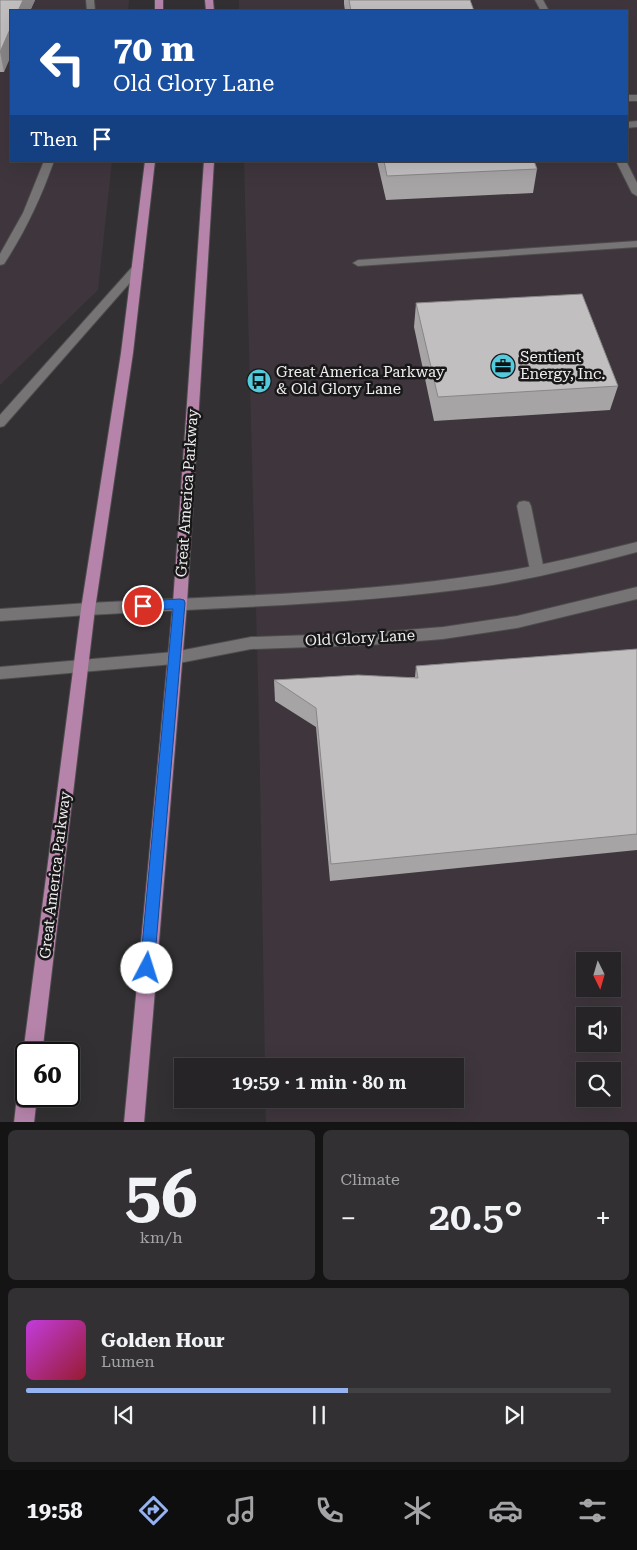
<!DOCTYPE html>
<html lang="en">
<head>
<meta charset="utf-8">
<style>
  :root { --surface:#262426; --page:#323032; --text:#f1f3f6; --muted:#a4a4a7; --line:#424143; --accent:#95b2f1 }
  body { margin:0; font-family:"Roboto Serif",serif; background:var(--page); color:var(--text); height:100vh; display:flex; flex-direction:column; font-size:19px; white-space:nowrap }
  * { box-sizing:border-box; margin:0 }
  p { font-size:16px; color:var(--muted) }
  .icon { flex:none; width:28px; height:28px; fill:none; stroke:currentColor; stroke-width:2; stroke-linecap:round; stroke-linejoin:round }
  .map { position:relative; height:1122px; overflow:hidden }
  .side { display:flex; flex-direction:column; gap:8px; padding:8px; background:#151415; flex:1 }
  .side>* { flex:none }
  .hud { position:absolute; left:10px; top:10px; width:618px; height:152px; border-radius:0px; box-shadow:0 5px 20px #0002,0 0 0 1px var(--line); background:#1a4fa0; color:#fff; overflow:hidden }
  .needle { width:32px; rotate:175deg }
  .controls { position:absolute; left:576px; top:952px; display:grid; gap:10px }
  .controls a { display:grid; place-items:center; width:45px; height:45px; border-radius:0px; background:var(--surface); box-shadow:0 5px 20px #0002,0 0 0 1px var(--line); font-size:25px }
  .speed { position:absolute; left:15px; top:1042px; display:flex; gap:10px; font-size:25px; font-weight:700; text-align:center }
  .speed>* { display:grid; place-content:center; width:65px; height:65px; border-radius:50%; background:var(--surface); box-shadow:0 5px 20px #0002,0 0 0 1px var(--line); line-height:1 }
  .speed .limit { border:2px solid #111; border-radius:8px; background:#fff; color:#111 }
  .pin { position:absolute; display:grid; place-items:center; width:42px; height:42px; color:#fff; margin:-21px; border:2px solid #fff; border-radius:50%; box-shadow:0 1px 5px #0007 }
  .me { position:absolute; width:55px; margin:-28px; rotate:5deg; stroke-linejoin:round; filter:drop-shadow(0 0 4px #0008) }
  .turn { display:flex; align-items:center; gap:18px; height:105px; padding:0 20px; font-size:22px }
  .turn .icon { width:65px; height:65px; stroke-width:2.5 }
  .turn b { display:block; font-size:35px; line-height:42px }
  .then { display:flex; align-items:center; height:48px; padding:0 20px; background:#0003; gap:10px; font-size:19px }
  .big { font-size:38px; font-weight:600; line-height:1.1 }
  .side .widget { flex:1; display:flex; flex-direction:column; justify-content:center; gap:8px; min-width:0; padding:0 18px; border-radius:8px; background:var(--page) }
  .side .dial { align-items:center; gap:0 }
  .dial b { font-size:65px; line-height:1 }
  .song { display:flex; align-items:center; gap:15px }
  .cover { width:60px; height:60px; border-radius:8px; background:linear-gradient(135deg,hsl(290 70% 55%),hsl(350 70% 35%)) }
  .played { height:5px; border-radius:2px; background:linear-gradient(90deg,var(--accent) 55%,var(--line) 55%) }
  .keys { display:flex; justify-content:space-around; direction:ltr }
  .heat { display:flex; justify-content:space-between; align-items:center; font-size:28px; direction:ltr }
  .side .tiles { flex:1; display:grid; gap:8px; grid-template-columns:1fr 1fr }
  .widget:last-child { grid-column:span 2 }
  .trip { position:absolute; left:174px; top:1058px; width:290px; height:50px; border-radius:0px; background:var(--surface); box-shadow:0 5px 20px #0002,0 0 0 1px var(--line); font-weight:600; line-height:50px; text-align:center }
  .tabs { display:flex; height:80px; justify-content:space-around; align-items:center; background:#0f0e0f; color:var(--muted) }
  .tabs .icon { width:35px; height:35px }
  .tabs .selected { color:var(--accent) }
  .tabs b { font-size:22px; color:var(--text) }
  .map>svg:first-child { display:block }
  .built { fill:#3e363c; fill-rule:evenodd }
  .lines { fill:none; stroke-linecap:round; stroke-linejoin:round }
  .service-casing { stroke:#4e4c4d; stroke-width:2 }
  .minor-casing { stroke:#4e4c4d; stroke-width:2 }
  .tertiary-casing { stroke:#4e4c4d; stroke-width:2 }
  .primary-casing { stroke:#4e4c4d; stroke-width:2 }
  .service { fill:#777476; fill-rule:evenodd }
  .minor { fill:#777476; fill-rule:evenodd }
  .tertiary { fill:#777476; fill-rule:evenodd }
  .primary { fill:#b684ab; fill-rule:evenodd }
  .wall { fill:#a7a4a6 }
  .shaded-wall { fill:#888687 }
  .building { fill:#c2bfc1; stroke:#888687 }
  .route { fill:#1a73e8; stroke:#114b97 }
  .labels { text-anchor:middle; stroke-width:5; stroke-linejoin:round; paint-order:stroke }
  .poi-label { font-size:15px; fill:#f1eff1; stroke:#191819; text-anchor:start }
  .street-label { font-size:15px; fill:#f1eff1; stroke:#191819 }
</style>
</head>
<body>
<div class="map">
<svg width="637" height="1123" viewBox="0 0 637 1123">
  <rect width="100%" height="100%" fill="#323032"/>
  <path class="built" d="M 0,0 L 129,0 L 128,11 L 11,11 L 11,161 L 112,161 L 98,290 L 0,385 Z
    M 239,0 L 637,0 L 637,1122 L 266,1122 L 265,1099 L 455,1099 L 455,1066 L 265,1066 L 259,721 L 244,161 L 626,161 L 626,11 L 239,11 ZM 585,961 L 612,961 L 612,989 L 585,989 ZM 585,1016 L 612,1016 L 612,1044 L 585,1044 ZM 585,1071 L 612,1071 L 612,1099 L 585,1099 Z"/>
  <g class="lines">
    <defs>
      <path id="service" d="M 86,0 L 94,0 L 95,11 L 87,11 Z
        M 626,95 L 637,95 L 637,101 L 626,101 Z
        M 637,121 L 637,127 L 626,128 L 626,122 Z
        M 44,161 L 54,161 C 41,198 25,232 4,264 L 0,265 L 0,254 L 23,213 Z
        M 637,241 L 637,247 L 358,266 L 353,263 L 358,260 Z
        M 138,264 L 142,265 L 143,267 L 142,269 L 4,426 L 0,427 L 0,415 L 134,265 Z
        M 524,501 L 529,502 L 531,506 L 544,570 L 542,574 L 537,576 L 532,574 L 530,570 L 517,506 L 519,502 Z
        M 88,603 L 93,605 L 95,609 L 93,613 L 88,615 L 0,621 L 0,609 Z
        M 81,660 L 86,661 L 88,666 L 86,671 L 81,672 L 0,679 L 0,667 Z"/>
      <path id="minor" d="M 637,542 L 637,552 C 589,565 541,577 493,585 C 359,605 223,607 88,615 L 83,613 L 81,609 L 83,605 L 88,603 C 223,596 359,594 493,573 C 541,566 589,554 637,542 Z
        M 637,587 L 637,599 L 517,628 L 443,639 L 369,645 L 251,649 L 174,664 L 81,672 L 76,671 L 74,666 L 76,661 L 81,660 L 174,652 L 251,637 L 369,633 L 443,627 L 517,616 Z"/>
      <path id="tertiary" d="M 535,0 L 543,0 L 549,11 L 541,11 Z
        M 616,161 L 626,161 L 637,183 L 637,196 L 632,193 Z"/>
      <path id="primary" d="M 155,0 L 163,0 L 163,11 L 155,11 Z
        M 205,0 L 213,0 L 214,11 L 206,11 Z
        M 145,161 L 155,161 L 133,353 L 95,609 L 42,1054 L 26,1054 L 26,1061 L 23,1054 L 81,609 L 121,353 Z
        M 204,161 L 214,161 L 187,603 L 144,1123 L 124,1123 L 173,603 Z
        M 26,1087 L 26,1096 L 37,1096 L 34,1123 L 14,1123 L 17,1096 L 20,1089 Z"/>
    </defs>
    <use href="#service" class="service-casing"/>
    <use href="#minor" class="minor-casing"/>
    <use href="#tertiary" class="tertiary-casing"/>
    <use href="#primary" class="primary-casing"/>
    <use href="#service" class="service"/>
    <use href="#minor" class="minor"/>
    <use href="#tertiary" class="tertiary"/>
    <use href="#primary" class="primary"/>
  </g>
  <path class="wall" d="M 0,0 L 35,0 L 30,11 L 11,11 L 4,72 L 0,72 Z
    M 344,0 L 470,0 L 474,11 L 345,11 L 344,4 Z
    M 377,161 L 534,161 L 537,169 L 533,193 L 386,200 Z
    M 416,303 L 618,386 L 610,410 L 434,421 L 414,327 Z
    M 637,649 L 637,850 L 330,881 L 316,727 L 275,701 L 274,680 L 415,677 L 416,666 Z"/>
  <path class="shaded-wall" d="M 23,0 L 35,0 L 30,11 L 18,11 Z
    M 11,27 L 11,56 L 4,72 L 0,52 Z"/>
  <path class="building" d="M 0,0 L 23,0 L 18,11 L 11,11 L 11,27 L 0,52 Z
    M 349,0 L 470,0 L 474,11 L 351,11 Z
    M 384,161 L 534,161 L 537,169 L 387,176 Z
    M 582,294 L 618,386 L 438,397 L 416,303 Z
    M 637,649 L 637,834 L 331,864 L 316,708 L 274,680 L 358,675 L 418,678 L 416,666 Z"/>
  <path class="route" d="M 180,599 L 184,600 L 185,603 L 154,968 L 152,974 L 147,976 L 142,974 L 140,968 L 173,609 L 143,610 L 139,609 L 137,606 L 139,602 L 143,601 Z"/>
  <defs>
    <symbol id="office-disc" viewBox="-11 -11 22 22"><circle r="9.5" fill="#54cadd" stroke="#191819"/><path d="M-6-3h4V-5.5h4V-3h4V5H-6ZM-1-4.5V-3h2v-1.5ZM-6 0V1H6V0Z" fill="#111"/></symbol>
    <symbol id="bus-disc" viewBox="-11 -11 22 22"><circle r="9.5" fill="#54cadd" stroke="#191819"/><path d="M-5-6H5V4H4V6H2V4H-2V6H-4V4H-5ZM-3.5-4V0h7V-4ZM-3.5 1.2v1.5H-2V1.2ZM2 1.2v1.5H3.5V1.2Z" fill="#111"/></symbol>
  </defs>
  <g fill-rule="evenodd">
    <use href="#office-disc" x="489" y="352" width="28" height="28"/>
    <use href="#bus-disc" x="245" y="367" width="28" height="28"/>
  </g>
  <g class="labels">
    <g class="poi-label">
      <text x="520" y="362">Sentient<tspan x="520" dy="17">Energy, Inc.</tspan></text>
      <text x="276" y="377">Great America Parkway<tspan x="276" dy="17">&amp; Old Glory Lane</tspan></text>
    </g>
    <g class="street-label">
      <text transform="translate(187 493) rotate(-86)" y="5">Great America Parkway</text>
      <text transform="translate(360 638) rotate(-3)" y="5">Old Glory Lane</text>
      <text transform="translate(55 875) rotate(-83)" y="5">Great America Parkway</text>
    </g>
  </g>
</svg>
<div class="controls">
<a><svg class="needle" viewBox="-14 -14 28 28"><path d="M0-13l5 13h-10z" fill="#e53935"/><path d="M0 13l5-13h-10z" fill="#a4a4a7"/></svg></a>
<a><svg class="icon" aria-label="sound" viewBox="0 0 24 24"><path d="M4 9h4l5-4v14l-5-4H4zM17 9q2 3 0 6"/></svg></a>
<a><svg class="icon" aria-label="search" viewBox="0 0 24 24"><circle cx="10" cy="10" r="6"/><path d="M15 15l6 6"/></svg></a>
</div>
<div class="speed"><div class="limit">60</div></div>
<div class="pin" style="left:143px;top:606px;background:#d93025"><svg class="icon" aria-label="arrive" viewBox="0 0 24 24"><path d="M6 21V4h12l-3 4 3 4H6"/></svg></div>
<svg class="me" style="left:147px;top:968px" viewBox="-20 -20 40 40"><circle r="19" fill="#fff"/><path d="M0-13L10 11 0 6-10 11z" fill="#1a73e8"/></svg>
<div class="trip">19:59 · 1 min · 80 m</div>
<div class="hud">
<div class="turn"><svg class="icon" aria-label="left" viewBox="0 0 24 24"><path d="M17 20v-9H6M10 6l-5 5 5 5"/></svg><div><b>70 m</b>Old Glory Lane</div></div>
<div class="then">Then<svg class="icon" aria-label="arrive" viewBox="0 0 24 24"><path d="M6 21V4h12l-3 4 3 4H6"/></svg></div>
</div>
</div>
<section class="side">
<div class="tiles">
<div class="widget dial"><b>56</b><p>km/h</p></div>
<div class="widget"><p>Climate</p>
<div class="heat"><a>−</a><b class="big">20.5°</b><a>+</a></div>
</div>
<div class="widget">
<div class="song"><i class="cover"></i><div><b>Golden Hour</b><p>Lumen</p></div></div>
<div class="played"></div>
<div class="keys"><svg class="icon" aria-label="previous" viewBox="0 0 24 24"><path d="M18 5L8 12l10 7zM5 5v14"/></svg><svg class="icon" aria-label="pause" viewBox="0 0 24 24"><path d="M8 5v14M16 5v14"/></svg><svg class="icon" aria-label="next" viewBox="0 0 24 24"><path d="M6 5l10 7-10 7zM19 5v14"/></svg></div>
</div>
</div>
</section>
<nav class="tabs">
<b>19:58</b>
<svg class="icon selected" aria-label="directions" viewBox="0 0 24 24"><path d="M12 3l9 9-9 9-9-9zM9 14v-3h6M13 9l2 2-2 2"/></svg>
<svg class="icon" aria-label="music" viewBox="0 0 24 24"><path d="M9 18V5l10-2v13"/><circle cx="6" cy="18" r="3"/><circle cx="16" cy="16" r="3"/></svg>
<svg class="icon" aria-label="phone" viewBox="0 0 24 24"><path d="M5 4h4l2 5-3 2q2 4 5 5l2-3 5 2v4C11 20 4 13 5 4z"/></svg>
<svg class="icon" aria-label="climate" viewBox="0 0 24 24"><path d="M12 3v18M4 7l16 10M4 17L20 7"/></svg>
<svg class="icon" aria-label="car" viewBox="0 0 24 24"><path d="M5 17H2v-5l4-1 3-4h7l3 4 3 1v5h-3M9 17h6M6 11h13"/><circle cx="7" cy="17" r="2"/><circle cx="17" cy="17" r="2"/></svg>
<svg class="icon" aria-label="filters" viewBox="0 0 24 24"><path d="M4 7h16M4 17h16"/><circle cx="9" cy="7" r="2"/><circle cx="15" cy="17" r="2"/></svg>
</nav>
</body>
</html>
